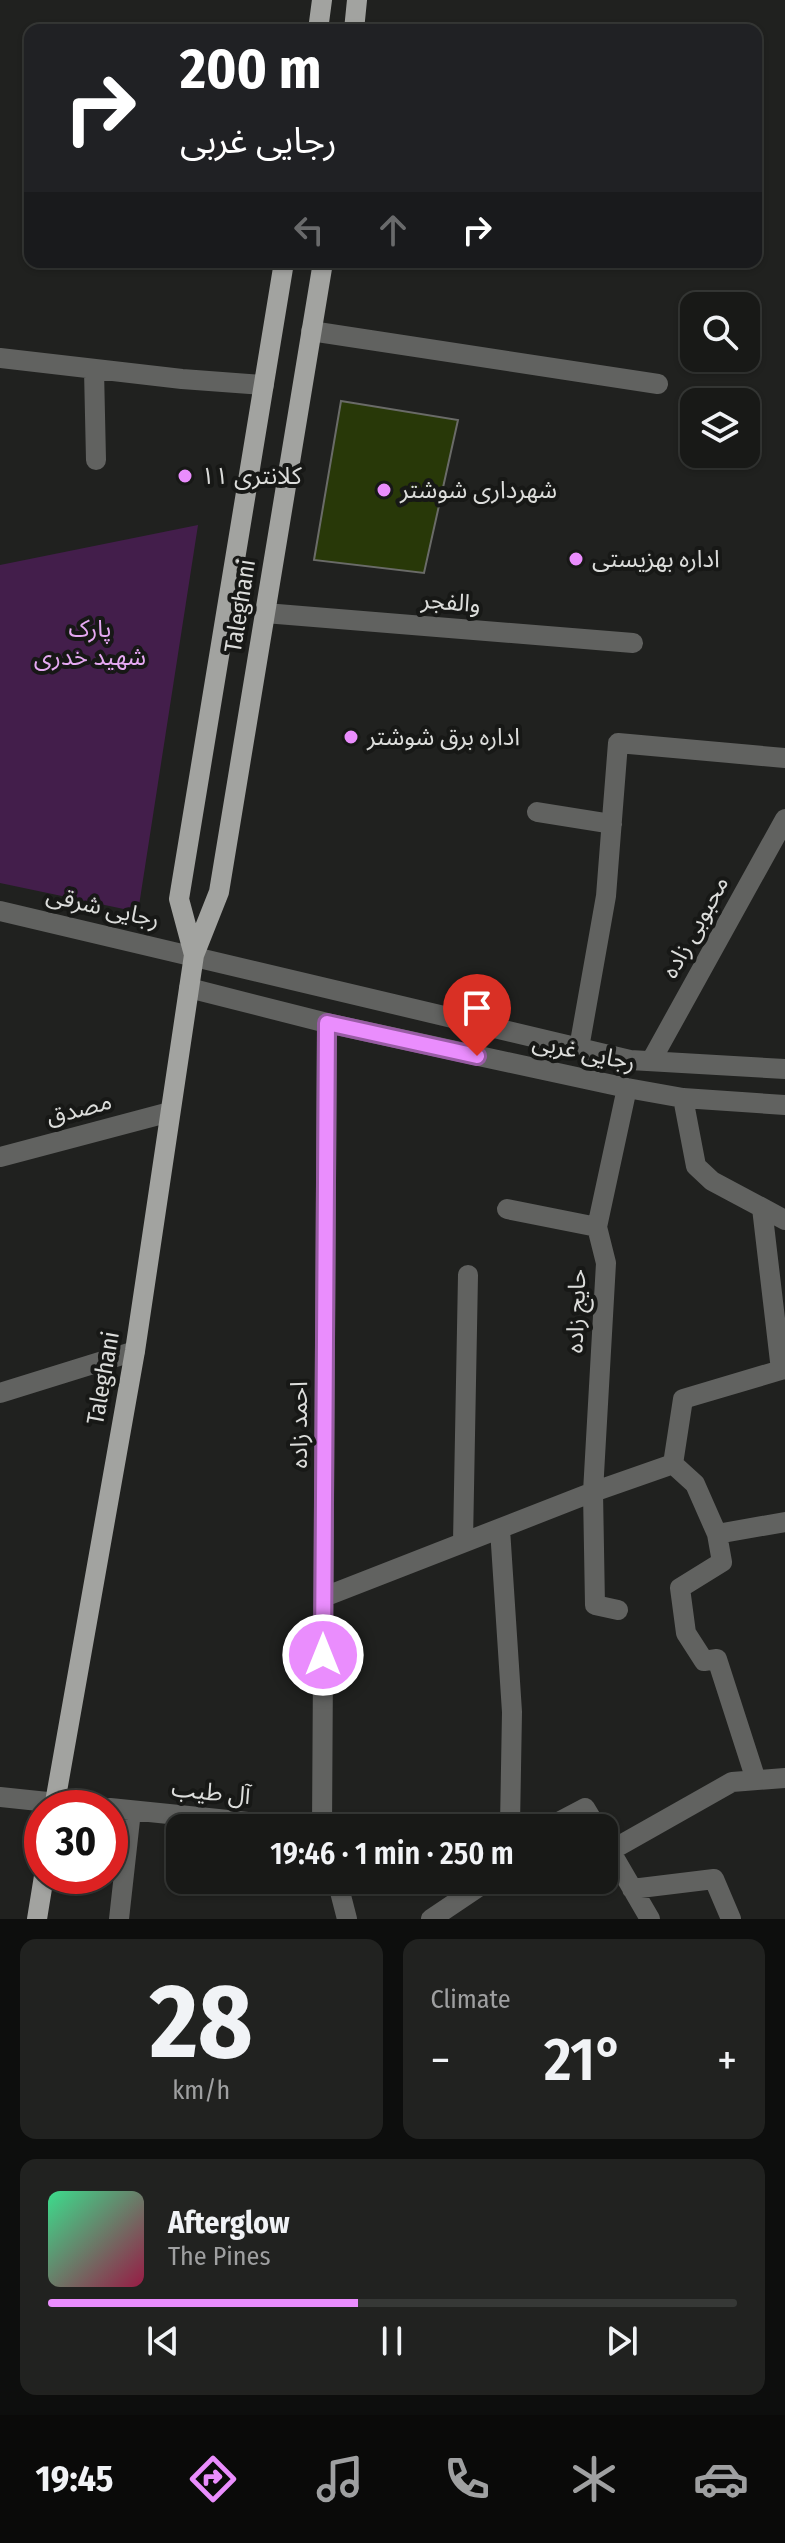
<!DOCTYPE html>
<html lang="en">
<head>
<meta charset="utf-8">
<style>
  :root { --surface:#181917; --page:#212220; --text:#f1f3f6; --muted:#9fa0a1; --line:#363836; --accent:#ea8dfd }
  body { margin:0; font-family:"Fira Sans Condensed","Noto Sans Arabic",sans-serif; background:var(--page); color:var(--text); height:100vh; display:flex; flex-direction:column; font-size:30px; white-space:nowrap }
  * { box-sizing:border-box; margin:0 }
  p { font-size:26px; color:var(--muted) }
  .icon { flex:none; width:44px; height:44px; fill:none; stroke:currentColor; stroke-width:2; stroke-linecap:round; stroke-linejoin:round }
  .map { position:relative; height:1919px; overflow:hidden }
  .drawer { display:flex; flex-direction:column; gap:20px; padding:20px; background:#0d0e0d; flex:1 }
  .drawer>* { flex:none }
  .banner { position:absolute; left:24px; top:24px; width:738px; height:244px; border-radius:16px; box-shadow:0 2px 6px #0004,0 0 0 2px var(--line); background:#202124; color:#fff; overflow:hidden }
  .controls { position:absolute; left:680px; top:292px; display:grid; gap:16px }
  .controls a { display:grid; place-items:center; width:80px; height:80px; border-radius:16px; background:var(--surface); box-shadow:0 2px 6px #0004,0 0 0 2px var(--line); font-size:40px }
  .speed { position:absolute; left:24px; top:1790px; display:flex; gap:16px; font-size:40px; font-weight:700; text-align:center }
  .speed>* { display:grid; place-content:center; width:104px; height:104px; border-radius:50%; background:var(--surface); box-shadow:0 2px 6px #0004,0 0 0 2px var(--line); line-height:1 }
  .speed .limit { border:12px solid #d22; background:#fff; color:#111 }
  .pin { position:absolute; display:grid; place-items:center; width:68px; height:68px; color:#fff; margin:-82px -34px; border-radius:50% 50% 50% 0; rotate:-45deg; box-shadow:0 0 8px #0007 }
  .pin .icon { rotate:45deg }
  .me { position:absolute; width:88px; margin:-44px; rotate:0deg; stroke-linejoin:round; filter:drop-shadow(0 0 6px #0008) }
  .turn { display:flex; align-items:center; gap:28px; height:168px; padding:0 24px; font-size:36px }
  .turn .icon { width:104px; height:104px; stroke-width:2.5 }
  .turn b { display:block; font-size:56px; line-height:68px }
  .lanes { display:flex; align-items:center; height:76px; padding:0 24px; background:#0003; justify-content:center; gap:40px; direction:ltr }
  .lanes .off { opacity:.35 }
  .big { font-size:60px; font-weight:600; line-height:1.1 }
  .drawer .widget { flex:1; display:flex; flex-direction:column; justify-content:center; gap:12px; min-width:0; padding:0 28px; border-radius:16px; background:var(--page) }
  .drawer .dial { align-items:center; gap:0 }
  .dial b { font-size:104px; line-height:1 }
  .song { display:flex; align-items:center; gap:24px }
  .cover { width:96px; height:96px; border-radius:12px; background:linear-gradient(135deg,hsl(150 70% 55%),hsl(340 70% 35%)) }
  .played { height:8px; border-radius:4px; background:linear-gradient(90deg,var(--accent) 45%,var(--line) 45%) }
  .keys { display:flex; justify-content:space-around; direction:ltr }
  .heat { display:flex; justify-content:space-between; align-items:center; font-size:44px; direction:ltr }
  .drawer .tiles { flex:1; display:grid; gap:20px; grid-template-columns:1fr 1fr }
  .widget:last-child { grid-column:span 2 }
  .trip { position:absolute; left:166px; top:1814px; width:452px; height:80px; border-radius:16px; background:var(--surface); box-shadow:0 2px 6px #0004,0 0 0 2px var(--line); font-weight:600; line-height:80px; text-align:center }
  .dock { display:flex; height:128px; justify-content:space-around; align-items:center; background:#0a0a09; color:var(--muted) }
  .dock .icon { width:56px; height:56px }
  .dock .current { color:var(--accent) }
  .dock b { font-size:36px; color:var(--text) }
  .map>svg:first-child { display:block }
  .green { fill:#431e4b }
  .building { fill:#283808; stroke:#6a6b68; stroke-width:2 }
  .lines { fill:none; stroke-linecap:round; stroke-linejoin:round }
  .minor { stroke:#616260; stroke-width:20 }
  .major { stroke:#a2a3a0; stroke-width:20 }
  .route-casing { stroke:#985ca4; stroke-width:20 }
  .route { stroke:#ea8dfd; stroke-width:14 }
  .poi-dot { fill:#ea8dfd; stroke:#171816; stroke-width:3 }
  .labels { text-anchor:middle; stroke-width:8; stroke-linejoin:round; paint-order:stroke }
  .poi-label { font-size:24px; fill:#dcdddb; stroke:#171816; text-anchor:start }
  .street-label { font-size:24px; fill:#dcdddb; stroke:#171816 }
  .park-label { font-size:24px; fill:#e6a9f3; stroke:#171816 }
</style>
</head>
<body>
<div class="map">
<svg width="785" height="1919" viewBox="0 0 785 1919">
  <rect width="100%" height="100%" fill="#20211f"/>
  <path class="green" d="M 198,525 L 138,912 L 0,883 L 0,565 Z"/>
  <path class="building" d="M 341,401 L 458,420 L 424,573 L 314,560 Z"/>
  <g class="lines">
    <path class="minor" d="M 311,331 L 658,384
      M 0,358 L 182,379 L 264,385
      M 94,370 L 96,460
      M 265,613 L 633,643
      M 537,812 L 612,824
      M 0,911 L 630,1060 L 785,1069
      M 189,988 L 327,1023 L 627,1088 L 683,1098 L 785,1105
      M 579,1048 L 606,896 L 618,743 L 785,758
      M 651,1061 L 785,819
      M 683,1098 L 696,1166 L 712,1181 L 785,1220
      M 0,1157 L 170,1112
      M 507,1209 L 597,1227
      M 0,1393 L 135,1351
      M 673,1464 L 695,1484 L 717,1534
      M 500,1529 L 512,1712 L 510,1825
      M 463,1542 L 468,1275
      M 324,1597 L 593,1492 L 673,1464 L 683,1399 L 781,1370 L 762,1208
      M 618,1610 L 595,1605 L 593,1492 L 606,1263 L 597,1227 L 627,1088
      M 756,1780 L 717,1659 L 704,1661 L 686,1633 L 680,1588 L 722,1562 L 717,1534 L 785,1522
      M 0,1797 L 105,1808
      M 110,1808 L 306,1828
      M 322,1828 L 327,1023
      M 387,1828 L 510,1825 L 548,1827
      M 547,1828 L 585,1808 L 597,1828
      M 604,1840 L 650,1919
      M 610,1851 L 732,1782 L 785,1778
      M 337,1880 L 347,1919
      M 632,1889 L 714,1879 L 731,1919
      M 119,1919 L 131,1811
      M 431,1919 L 489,1880"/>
    <path class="major" d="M 318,30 L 322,0
      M 354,30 L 357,0
      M 284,262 L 179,899 L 194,955 L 219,892 L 323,262
      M 54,1808 L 135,1351 L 194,955
      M 37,1919 L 44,1876"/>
  </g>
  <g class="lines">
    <defs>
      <path id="route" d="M 323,1655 L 327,1023 L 477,1056"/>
    </defs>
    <use href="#route" class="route-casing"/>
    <use href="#route" class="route"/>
  </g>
  <g class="poi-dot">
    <circle cx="185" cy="476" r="8"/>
    <circle cx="384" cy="490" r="8"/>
    <circle cx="576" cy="559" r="8"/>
    <circle cx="351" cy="737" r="8"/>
  </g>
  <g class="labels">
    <g class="poi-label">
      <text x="201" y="484">کلانتری ۱۱</text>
      <text x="400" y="498">شهرداری شوشتر</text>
      <text x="592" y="567">اداره بهزیستی</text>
      <text x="367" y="745">اداره برق شوشتر</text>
    </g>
    <g class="street-label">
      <text transform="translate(451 602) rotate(5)" y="8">والفجر</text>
      <text transform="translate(240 606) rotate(-81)" y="8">Taleghani</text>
      <text transform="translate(103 907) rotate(13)" y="8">رجایی شرقی</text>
      <text transform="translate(695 927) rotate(-61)" y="8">محبوبی زاده</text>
      <text transform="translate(584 1052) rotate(12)" y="8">رجایی غربی</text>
      <text transform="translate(79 1109) rotate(-15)" y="8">مصدق</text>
      <text transform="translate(576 1311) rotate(-88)" y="8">حایج زاده</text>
      <text transform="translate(103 1378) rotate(-80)" y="8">Taleghani</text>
      <text transform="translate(299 1425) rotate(-90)" y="8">احمد زاده</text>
      <text transform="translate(211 1792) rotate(6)" y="8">آل طیب</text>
    </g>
    <g class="park-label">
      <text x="90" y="637">پارک<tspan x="90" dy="28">شهید خدری</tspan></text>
    </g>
  </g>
</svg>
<div class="controls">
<a><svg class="icon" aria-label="search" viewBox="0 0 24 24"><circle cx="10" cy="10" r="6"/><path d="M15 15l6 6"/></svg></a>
<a><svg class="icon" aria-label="layers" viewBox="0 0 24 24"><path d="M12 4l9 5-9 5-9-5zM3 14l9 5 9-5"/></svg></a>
</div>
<div class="speed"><div class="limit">30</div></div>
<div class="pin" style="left:477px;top:1056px;background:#d93025"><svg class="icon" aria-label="arrive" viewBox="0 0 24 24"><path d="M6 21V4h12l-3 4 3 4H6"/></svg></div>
<svg class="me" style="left:323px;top:1655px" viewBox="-20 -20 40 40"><circle r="17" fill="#ea8dfd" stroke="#fff" stroke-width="3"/><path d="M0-11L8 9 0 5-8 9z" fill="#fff"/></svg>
<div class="trip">19:46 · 1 min · 250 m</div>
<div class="banner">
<div class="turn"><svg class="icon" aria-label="right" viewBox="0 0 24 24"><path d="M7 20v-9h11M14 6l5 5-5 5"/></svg><div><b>200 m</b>رجایی غربی</div></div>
<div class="lanes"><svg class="icon off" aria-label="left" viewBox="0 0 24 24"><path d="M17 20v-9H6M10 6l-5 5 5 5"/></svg><svg class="icon off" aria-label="ahead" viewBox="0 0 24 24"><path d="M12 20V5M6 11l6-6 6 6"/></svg><svg class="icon" aria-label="right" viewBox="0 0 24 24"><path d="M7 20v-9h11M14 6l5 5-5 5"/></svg></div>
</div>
</div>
<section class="drawer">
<div class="tiles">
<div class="widget dial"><b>28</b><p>km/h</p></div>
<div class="widget"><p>Climate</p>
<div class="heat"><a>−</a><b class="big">21°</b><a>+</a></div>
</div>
<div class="widget">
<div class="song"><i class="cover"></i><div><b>Afterglow</b><p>The Pines</p></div></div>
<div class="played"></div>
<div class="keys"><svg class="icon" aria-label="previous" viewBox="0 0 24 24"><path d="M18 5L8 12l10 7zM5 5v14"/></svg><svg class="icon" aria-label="pause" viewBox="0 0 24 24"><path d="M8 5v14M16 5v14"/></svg><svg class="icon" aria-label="next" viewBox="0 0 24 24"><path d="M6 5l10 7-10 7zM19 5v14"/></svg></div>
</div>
</div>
</section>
<nav class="dock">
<b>19:45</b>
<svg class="icon current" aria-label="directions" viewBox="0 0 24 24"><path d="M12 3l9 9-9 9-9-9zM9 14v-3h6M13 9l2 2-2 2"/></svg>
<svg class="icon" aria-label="music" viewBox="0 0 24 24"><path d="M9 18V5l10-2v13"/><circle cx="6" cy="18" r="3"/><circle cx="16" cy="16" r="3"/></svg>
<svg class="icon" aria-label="phone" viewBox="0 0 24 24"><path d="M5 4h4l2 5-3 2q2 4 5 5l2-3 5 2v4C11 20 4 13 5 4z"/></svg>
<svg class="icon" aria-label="climate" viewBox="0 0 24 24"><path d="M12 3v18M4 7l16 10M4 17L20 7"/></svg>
<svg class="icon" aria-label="car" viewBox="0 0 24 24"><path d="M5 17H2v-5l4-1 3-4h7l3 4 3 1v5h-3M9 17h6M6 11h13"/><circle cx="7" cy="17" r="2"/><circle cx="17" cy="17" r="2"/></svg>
</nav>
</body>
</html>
